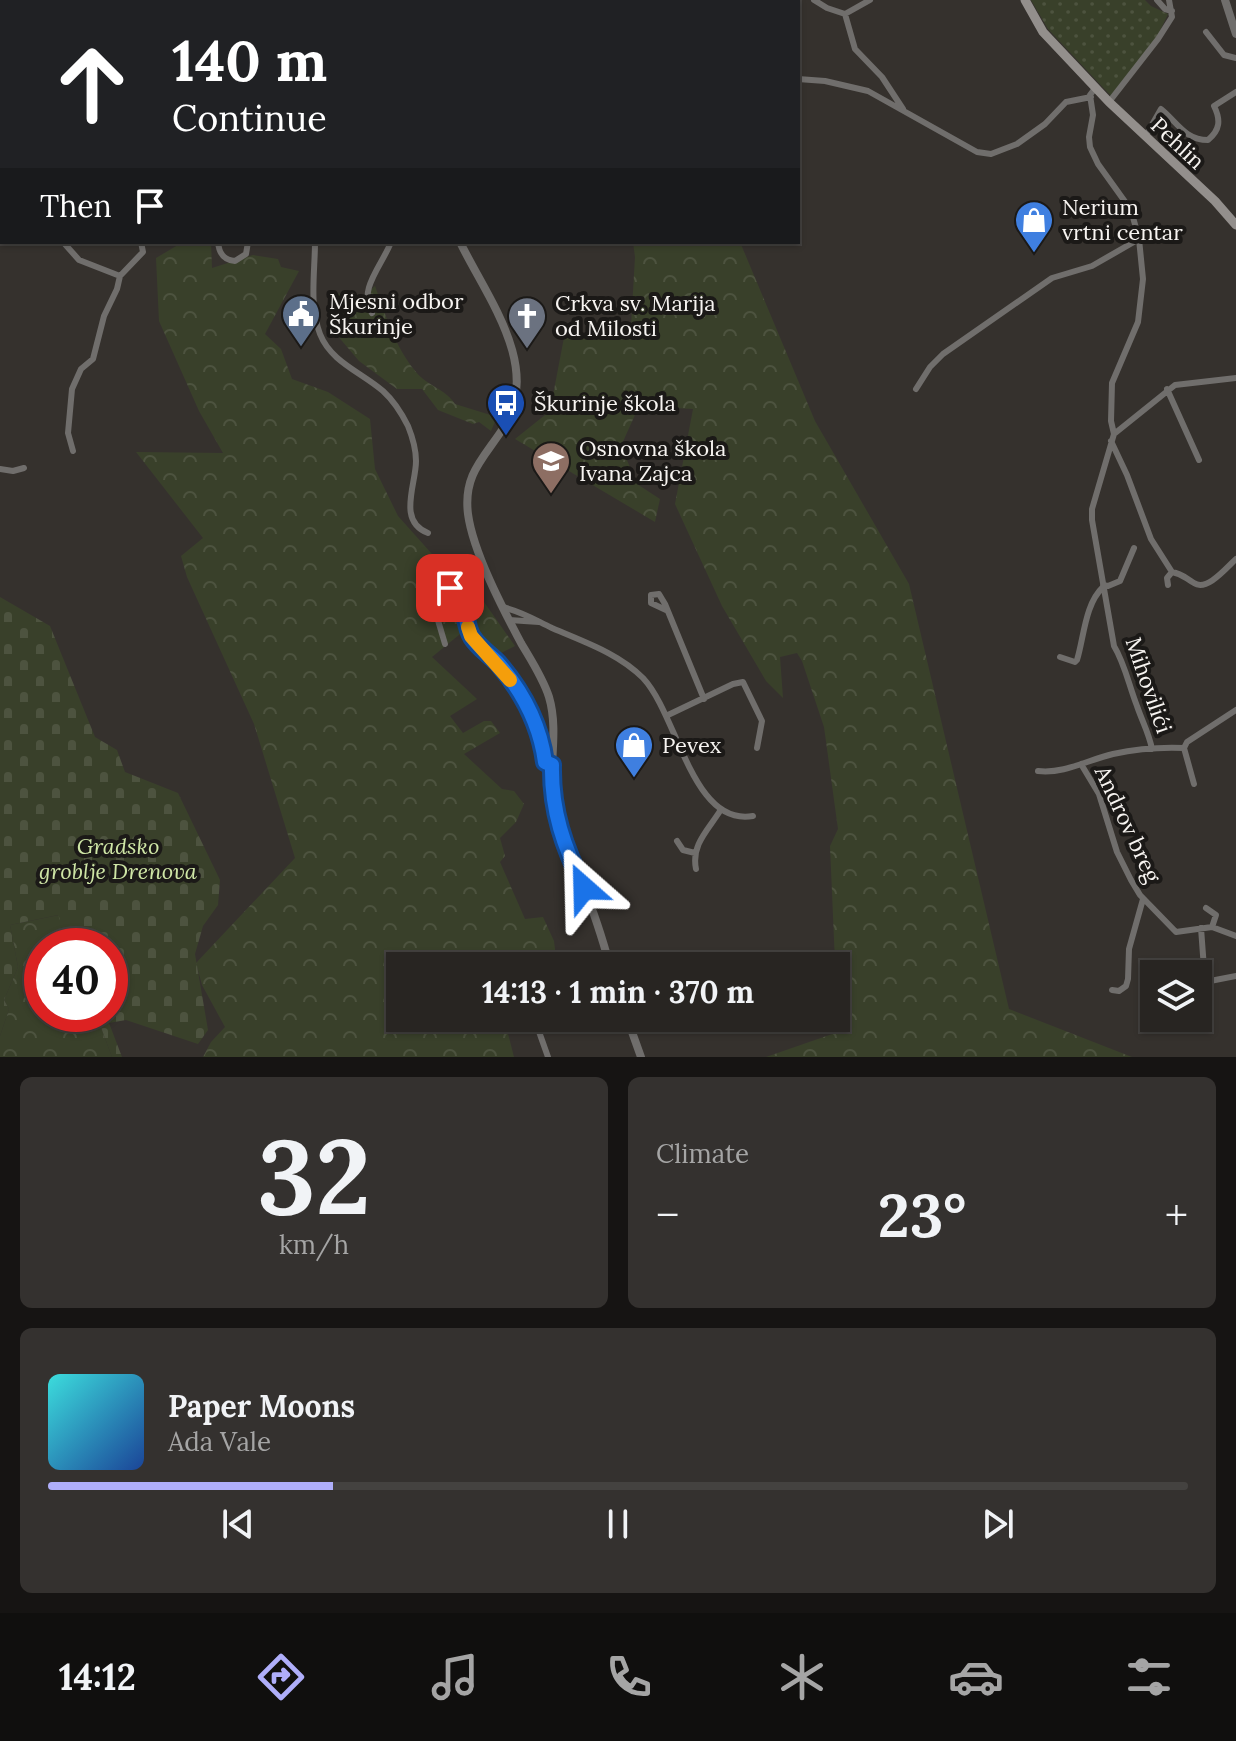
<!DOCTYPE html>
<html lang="en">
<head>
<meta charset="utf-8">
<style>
  :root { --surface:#282522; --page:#34312f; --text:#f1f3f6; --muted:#a5a5a5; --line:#444240; --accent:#afaefa }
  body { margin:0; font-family:Lora,serif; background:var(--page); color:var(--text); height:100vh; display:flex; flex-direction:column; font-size:30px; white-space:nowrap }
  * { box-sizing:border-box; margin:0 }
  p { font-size:26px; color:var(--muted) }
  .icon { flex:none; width:44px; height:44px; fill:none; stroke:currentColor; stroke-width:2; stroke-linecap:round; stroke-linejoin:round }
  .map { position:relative; height:1057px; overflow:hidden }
  .details { display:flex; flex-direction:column; gap:20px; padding:20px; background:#161413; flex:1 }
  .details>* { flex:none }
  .top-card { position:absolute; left:0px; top:0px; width:800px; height:244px; box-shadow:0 2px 6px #0004,0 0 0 2px var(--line); background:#202124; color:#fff; overflow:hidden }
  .fabs { position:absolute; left:1140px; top:960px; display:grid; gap:16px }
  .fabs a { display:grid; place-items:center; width:72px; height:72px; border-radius:0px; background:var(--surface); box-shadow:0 2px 6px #0004,0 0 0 2px var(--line); font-size:40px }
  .speed { position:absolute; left:24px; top:928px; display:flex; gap:16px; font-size:40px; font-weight:700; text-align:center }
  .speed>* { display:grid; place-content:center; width:104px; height:104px; border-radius:50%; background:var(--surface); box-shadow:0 2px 6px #0004,0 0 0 2px var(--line); line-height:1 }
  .speed .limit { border:12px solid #d22; background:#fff; color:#111 }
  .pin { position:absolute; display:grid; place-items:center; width:68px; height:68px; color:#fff; margin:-34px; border-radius:16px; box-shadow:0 4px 12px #0006 }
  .me { position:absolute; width:88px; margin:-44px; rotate:335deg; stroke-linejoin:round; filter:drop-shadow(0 0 6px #0008) }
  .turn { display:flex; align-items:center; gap:28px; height:168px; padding:0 40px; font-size:36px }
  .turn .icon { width:104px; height:104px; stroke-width:2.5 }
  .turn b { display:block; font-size:56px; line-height:68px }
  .then { display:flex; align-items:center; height:76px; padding:0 40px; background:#0003; gap:16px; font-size:30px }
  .big { font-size:60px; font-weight:800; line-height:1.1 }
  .details .widget { flex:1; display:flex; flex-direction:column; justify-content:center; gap:12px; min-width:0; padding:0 28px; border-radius:12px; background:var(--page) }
  .details .dial { align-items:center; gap:0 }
  .dial b { font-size:104px; line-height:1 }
  .song { display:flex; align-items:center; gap:24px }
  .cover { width:96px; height:96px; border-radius:12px; background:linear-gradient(135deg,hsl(180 70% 55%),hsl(220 70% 35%)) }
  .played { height:8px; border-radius:4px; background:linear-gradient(90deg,var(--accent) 25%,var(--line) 25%) }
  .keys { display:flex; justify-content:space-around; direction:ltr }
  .heat { display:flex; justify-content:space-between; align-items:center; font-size:44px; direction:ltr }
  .details .tiles { flex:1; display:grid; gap:20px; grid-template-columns:1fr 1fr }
  .widget:last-child { grid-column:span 2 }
  .trip { position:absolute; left:386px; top:952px; width:464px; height:80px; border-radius:0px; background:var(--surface); box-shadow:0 2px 6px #0004,0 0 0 2px var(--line); font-weight:800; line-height:80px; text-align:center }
  .tabs { display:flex; height:128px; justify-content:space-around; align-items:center; background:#100f0e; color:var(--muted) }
  .tabs .icon { width:56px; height:56px }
  .tabs .current { color:var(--accent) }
  .tabs b { font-size:36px; color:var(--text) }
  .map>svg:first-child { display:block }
  .grass { fill:url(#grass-dots) }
  .forest { fill:url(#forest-crowns) }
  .cemetery { fill:url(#cemetery-stones) }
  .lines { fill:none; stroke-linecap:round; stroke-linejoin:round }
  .minor { stroke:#706e6c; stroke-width:6 }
  .tertiary { stroke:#706e6c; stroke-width:8 }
  .secondary { stroke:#938f8c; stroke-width:9 }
  .route-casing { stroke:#114b97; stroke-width:20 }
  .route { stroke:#1a73e8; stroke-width:14 }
  .slow { stroke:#f59e0b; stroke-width:14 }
  .labels { text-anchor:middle; stroke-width:8; stroke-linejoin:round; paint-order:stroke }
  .street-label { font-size:22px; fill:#f7f4f1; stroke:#1b1917 }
  .poi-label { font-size:22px; fill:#f7f4f1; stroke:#1b1917; text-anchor:start }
  .park-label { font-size:22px; font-style:italic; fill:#cfe6a6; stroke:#1b1917 }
</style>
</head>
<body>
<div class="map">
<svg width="1236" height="1057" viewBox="0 0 1236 1057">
  <defs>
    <pattern id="grass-dots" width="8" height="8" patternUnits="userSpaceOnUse" patternTransform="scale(2)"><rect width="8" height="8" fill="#39402a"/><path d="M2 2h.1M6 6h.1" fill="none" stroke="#4d533f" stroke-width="1.8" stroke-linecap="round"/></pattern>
    <pattern id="forest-crowns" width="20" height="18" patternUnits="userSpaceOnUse" patternTransform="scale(2)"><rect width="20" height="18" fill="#39402a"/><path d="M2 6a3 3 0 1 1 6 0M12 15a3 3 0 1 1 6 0" fill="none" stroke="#4d533f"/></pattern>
    <pattern id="cemetery-stones" width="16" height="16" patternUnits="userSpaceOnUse" patternTransform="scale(2)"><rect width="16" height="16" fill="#39402a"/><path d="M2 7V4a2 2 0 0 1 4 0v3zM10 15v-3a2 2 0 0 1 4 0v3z" fill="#4d533f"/></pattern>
  </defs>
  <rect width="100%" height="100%" fill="#35312d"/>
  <path class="grass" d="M 1031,0 L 1145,0 L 1151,6 L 1168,14 L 1158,35 L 1111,96 L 1048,29 Z"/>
  <path class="forest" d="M 183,242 L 211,242 L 212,268 L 253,255 L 278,259 L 281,267 L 299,271 L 265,334 L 281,349 L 292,379 L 328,392 L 370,419 L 375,469 L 398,516 L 449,573 L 484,602 L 515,646 L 501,653 L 465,630 L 432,657 L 477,699 L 450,716 L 463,733 L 484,721 L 491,721 L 500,733 L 464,754 L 502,789 L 514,791 L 524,804 L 516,822 L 500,838 L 505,856 L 500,862 L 525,919 L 543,917 L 554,941 L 557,966 L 400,966 L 400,1018 L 504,1018 L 514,1057 L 203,1057 L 211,1042 L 225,1027 L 202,985 L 196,963 L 295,858 L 254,724 L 187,577 L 181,556 L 203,538 L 136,452 L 223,453 L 199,411 L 159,321 L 156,258 Z
    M 633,242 L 740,242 L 815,421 L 909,584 L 1009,1009 L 1132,1057 L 766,1057 L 838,1032 L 830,846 L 838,829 L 824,727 L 802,661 L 797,653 L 780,657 L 783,698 L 766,681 L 722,606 L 675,504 L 693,409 L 639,406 L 621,446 L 637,484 L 660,499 L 655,522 L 515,439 L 550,411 L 566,327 L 584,339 L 631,326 L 635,257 Z
    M 375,286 C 386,316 395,347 416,372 C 427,386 446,389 455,404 L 497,417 L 491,431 L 479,422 L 473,424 L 438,410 L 422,389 L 397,389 L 359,361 L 331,328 L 328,291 L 360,299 Z
    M 59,915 L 70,946 L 42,946 L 42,1014 L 96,1014 L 112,1057 L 0,1057 L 0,1036 L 9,1009 L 4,1000 L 18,967 L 10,925 Z"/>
  <path class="cemetery" d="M 0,597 L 50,626 L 95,737 L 117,750 L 125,772 L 178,793 L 220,880 L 218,905 L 203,926 L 195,954 L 208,1030 L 198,1044 L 126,1020 L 109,1023 L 122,1057 L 112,1057 L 96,1014 L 110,1014 L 110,946 L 70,946 L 58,915 L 10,925 L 18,967 L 4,1000 L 9,1009 L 0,1036 Z"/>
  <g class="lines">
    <path class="minor" d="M 119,0 L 120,2
      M 157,0 L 157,2
      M 184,0 L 185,2
      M 306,0 L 307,2
      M 334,0 L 334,2
      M 359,0 L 359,2
      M 369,0 L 370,2
      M 376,0 L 377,2
      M 393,0 L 393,2
      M 814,0 L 827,8 L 845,14 L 870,0
      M 1157,0 L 1165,9 L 1172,11
      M 9,2 L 10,0
      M 845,14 L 855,49 L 882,77 L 903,109
      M 0,21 L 2,18
      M 1206,32 L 1224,55 L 1236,58
      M 798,79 L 825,81 L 868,91 L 977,152 L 991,154 L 1017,144 L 1045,124 L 1066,102 L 1091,97
      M 1096,87 L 1090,95 L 1093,115 L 1089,137 L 1090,147 L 1098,164 L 1131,210 L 1139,239 L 1143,279 L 1138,322 L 1112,383 L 1111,421 L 1114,434 L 1092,509 L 1092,520 L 1114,646 C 1125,664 1129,686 1137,706 C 1142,721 1149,733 1152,749
      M 1109,102 L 1158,39 L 1172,17 L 1169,0
      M 0,119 L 2,121
      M 1145,137 L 1161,109 C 1177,122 1185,140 1208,140 C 1220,130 1221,120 1214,106 L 1236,92
      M 63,242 L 79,260 L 120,276 L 143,252 L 141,242
      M 218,242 C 219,253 223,260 235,261 L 246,254 L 248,242
      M 315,242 C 315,271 309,306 320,334 C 331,362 361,372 383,391 C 394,401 401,412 408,426 C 412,436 416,450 416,461 C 416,485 397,521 428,533
      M 372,313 C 357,290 383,264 391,242
      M 916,389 L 930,367 L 943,354 L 1052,278 L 1092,266 L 1139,239
      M 1167,389 L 1199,460
      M 1114,434 L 1175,385 L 1236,378
      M 1111,441 L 1127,475 L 1151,539 L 1172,572 C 1183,574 1185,578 1194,583 C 1207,592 1227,567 1236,559
      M 73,451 L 68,433 L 72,389 L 81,369 L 93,359 L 104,316 L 117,289 L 120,276
      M 0,469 L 13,471 L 24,468
      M 1103,585 L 1108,586 L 1120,581 L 1134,548
      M 1168,585 L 1167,578 L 1172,572
      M 502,607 C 521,611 535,620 552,628 C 584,642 618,653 643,678 C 678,715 692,827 753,816
      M 666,610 L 651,603 L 651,595 L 659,594 L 665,604 L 704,699
      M 509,620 L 539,622
      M 445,644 L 434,607 L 437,589 L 443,587 L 458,592 L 471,636 L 506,674 L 530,710 L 541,740 L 545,762 L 552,765
      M 1060,657 L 1075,662 L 1077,660 C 1084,637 1085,604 1103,587
      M 668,715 L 733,684 L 743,682 L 762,721 L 757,748
      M 1184,748 L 1194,784
      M 1081,764 L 1099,794 L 1117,852 L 1131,880 L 1140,895 L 1176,932 L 1212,927 L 1236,936
      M 1038,771 C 1065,774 1087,760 1113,754 C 1136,749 1160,747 1184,748 L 1187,742 L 1236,710
      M 677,841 L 683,850 L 695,853
      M 696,869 C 691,845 708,830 720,811
      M 1206,908 L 1216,915 L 1212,927
      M 1201,928 L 1205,982 L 1236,976
      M 1112,990 L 1119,991 L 1126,986 L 1128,979 L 1129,949 L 1143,899
      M 548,1057 L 537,1026 L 551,1018"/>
    <path class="tertiary" d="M 257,0 L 259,2
      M 403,0 L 403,2
      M 1225,0 L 1236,34
      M 460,242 C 486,296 542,366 504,427 C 484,458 463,474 468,514 C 473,552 503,609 521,643 C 531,660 543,678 549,697 C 560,734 546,775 554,812 C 560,840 575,864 585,891 C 595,915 603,941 610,966
      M 627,1018 L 641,1057"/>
    <path class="secondary" d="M 1025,0 L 1043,32 L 1109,102 L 1215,201 L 1236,225"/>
  </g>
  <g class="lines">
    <defs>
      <path id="route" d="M 450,588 C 469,595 462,622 472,637 C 478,647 489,654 498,663 C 523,692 540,725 545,762 L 552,765 C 551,811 564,847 584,888"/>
    </defs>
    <use href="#route" class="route-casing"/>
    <use href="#route" class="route"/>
    <path class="slow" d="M 468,627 L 471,636 L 510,680"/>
  </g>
  <defs>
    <symbol id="shop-pin" viewBox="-11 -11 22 30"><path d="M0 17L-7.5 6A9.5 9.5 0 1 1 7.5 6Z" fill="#3f7fe0" stroke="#1b1917"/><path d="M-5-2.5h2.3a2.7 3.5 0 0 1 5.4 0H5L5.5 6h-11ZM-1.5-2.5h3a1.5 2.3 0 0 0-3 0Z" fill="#fff"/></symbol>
    <symbol id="civic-pin" viewBox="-11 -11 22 30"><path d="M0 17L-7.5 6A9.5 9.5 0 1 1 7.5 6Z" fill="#5c6f8a" stroke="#1b1917"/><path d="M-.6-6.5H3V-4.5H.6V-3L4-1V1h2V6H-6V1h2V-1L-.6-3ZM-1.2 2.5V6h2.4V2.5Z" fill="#fff"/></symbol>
    <symbol id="church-pin" viewBox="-11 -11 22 30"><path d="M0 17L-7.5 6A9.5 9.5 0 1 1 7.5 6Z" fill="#6b7280" stroke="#1b1917"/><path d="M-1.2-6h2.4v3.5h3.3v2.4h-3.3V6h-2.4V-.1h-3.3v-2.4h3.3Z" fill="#fff"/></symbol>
    <symbol id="bus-pin" viewBox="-11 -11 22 30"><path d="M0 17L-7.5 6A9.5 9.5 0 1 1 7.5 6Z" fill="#1a4fb4" stroke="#1b1917"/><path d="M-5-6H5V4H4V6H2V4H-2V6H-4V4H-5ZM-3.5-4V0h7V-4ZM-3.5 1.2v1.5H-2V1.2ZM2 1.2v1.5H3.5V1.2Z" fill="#fff"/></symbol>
    <symbol id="school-pin" viewBox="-11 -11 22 30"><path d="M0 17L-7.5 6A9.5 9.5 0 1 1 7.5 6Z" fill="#8d6e63" stroke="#1b1917"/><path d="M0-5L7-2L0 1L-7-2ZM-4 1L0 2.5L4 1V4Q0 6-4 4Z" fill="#fff"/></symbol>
  </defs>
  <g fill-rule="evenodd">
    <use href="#shop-pin" x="1012" y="198" width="44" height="60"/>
    <use href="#civic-pin" x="279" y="292" width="44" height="60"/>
    <use href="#church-pin" x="505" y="294" width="44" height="60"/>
    <use href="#bus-pin" x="484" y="381" width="44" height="60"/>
    <use href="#school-pin" x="529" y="439" width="44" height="60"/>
    <use href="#shop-pin" x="612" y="723" width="44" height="60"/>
  </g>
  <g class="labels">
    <g class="street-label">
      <text transform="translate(1178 143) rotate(43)" y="8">Pehlin</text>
      <text transform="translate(1149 685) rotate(71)" y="8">Mihovilići</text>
      <text transform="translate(1128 824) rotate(65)" y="8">Androv breg</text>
    </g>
    <g class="poi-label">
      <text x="1062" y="215">Nerium<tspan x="1062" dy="25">vrtni centar</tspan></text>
      <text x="329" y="309">Mjesni odbor<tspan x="329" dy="25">Škurinje</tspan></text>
      <text x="555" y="311">Crkva sv. Marija<tspan x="555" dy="25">od Milosti</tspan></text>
      <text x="534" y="411">Škurinje škola</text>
      <text x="579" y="456">Osnovna škola<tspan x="579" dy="25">Ivana Zajca</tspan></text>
      <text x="662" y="753">Pevex</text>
    </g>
    <g class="park-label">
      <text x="118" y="854">Gradsko<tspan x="118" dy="25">groblje Drenova</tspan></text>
    </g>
  </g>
</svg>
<div class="fabs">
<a><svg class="icon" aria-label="layers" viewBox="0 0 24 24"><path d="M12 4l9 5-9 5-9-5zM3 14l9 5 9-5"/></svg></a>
</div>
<div class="speed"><div class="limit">40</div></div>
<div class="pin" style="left:450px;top:588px;background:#d93025"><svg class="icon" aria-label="arrive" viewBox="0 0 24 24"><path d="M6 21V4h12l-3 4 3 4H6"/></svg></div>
<svg class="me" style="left:584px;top:888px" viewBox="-20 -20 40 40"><path d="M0-17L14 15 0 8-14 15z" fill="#1a73e8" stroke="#fff" stroke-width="4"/></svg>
<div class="trip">14:13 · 1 min · 370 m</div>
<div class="top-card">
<div class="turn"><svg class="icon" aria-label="ahead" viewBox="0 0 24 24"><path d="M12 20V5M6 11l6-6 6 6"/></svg><div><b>140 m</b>Continue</div></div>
<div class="then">Then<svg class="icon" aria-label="arrive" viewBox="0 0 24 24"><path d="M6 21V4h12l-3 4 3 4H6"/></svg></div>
</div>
</div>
<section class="details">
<div class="tiles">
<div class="widget dial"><b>32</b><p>km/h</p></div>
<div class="widget"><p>Climate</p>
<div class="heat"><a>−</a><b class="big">23°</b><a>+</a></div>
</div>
<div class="widget">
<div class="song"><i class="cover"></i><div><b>Paper Moons</b><p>Ada Vale</p></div></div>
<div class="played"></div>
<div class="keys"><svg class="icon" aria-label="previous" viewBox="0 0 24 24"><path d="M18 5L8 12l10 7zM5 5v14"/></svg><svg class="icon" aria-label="pause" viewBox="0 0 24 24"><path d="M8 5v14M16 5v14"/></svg><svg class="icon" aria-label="next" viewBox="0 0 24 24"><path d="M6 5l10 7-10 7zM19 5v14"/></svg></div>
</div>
</div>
</section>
<nav class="tabs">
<b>14:12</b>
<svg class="icon current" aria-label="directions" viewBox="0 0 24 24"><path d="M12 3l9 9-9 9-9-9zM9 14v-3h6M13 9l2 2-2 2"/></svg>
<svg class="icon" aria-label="music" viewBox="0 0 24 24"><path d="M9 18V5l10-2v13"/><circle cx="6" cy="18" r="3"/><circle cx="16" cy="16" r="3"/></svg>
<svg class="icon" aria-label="phone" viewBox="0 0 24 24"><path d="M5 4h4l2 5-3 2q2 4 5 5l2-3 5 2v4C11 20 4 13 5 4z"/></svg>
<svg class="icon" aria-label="climate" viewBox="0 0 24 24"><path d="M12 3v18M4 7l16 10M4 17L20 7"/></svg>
<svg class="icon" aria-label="car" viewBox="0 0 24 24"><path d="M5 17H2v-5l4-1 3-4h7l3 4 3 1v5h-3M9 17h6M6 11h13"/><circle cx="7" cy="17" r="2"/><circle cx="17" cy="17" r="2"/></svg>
<svg class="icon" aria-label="filters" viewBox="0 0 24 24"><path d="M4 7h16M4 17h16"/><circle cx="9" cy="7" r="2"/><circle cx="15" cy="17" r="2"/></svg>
</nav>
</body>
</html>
